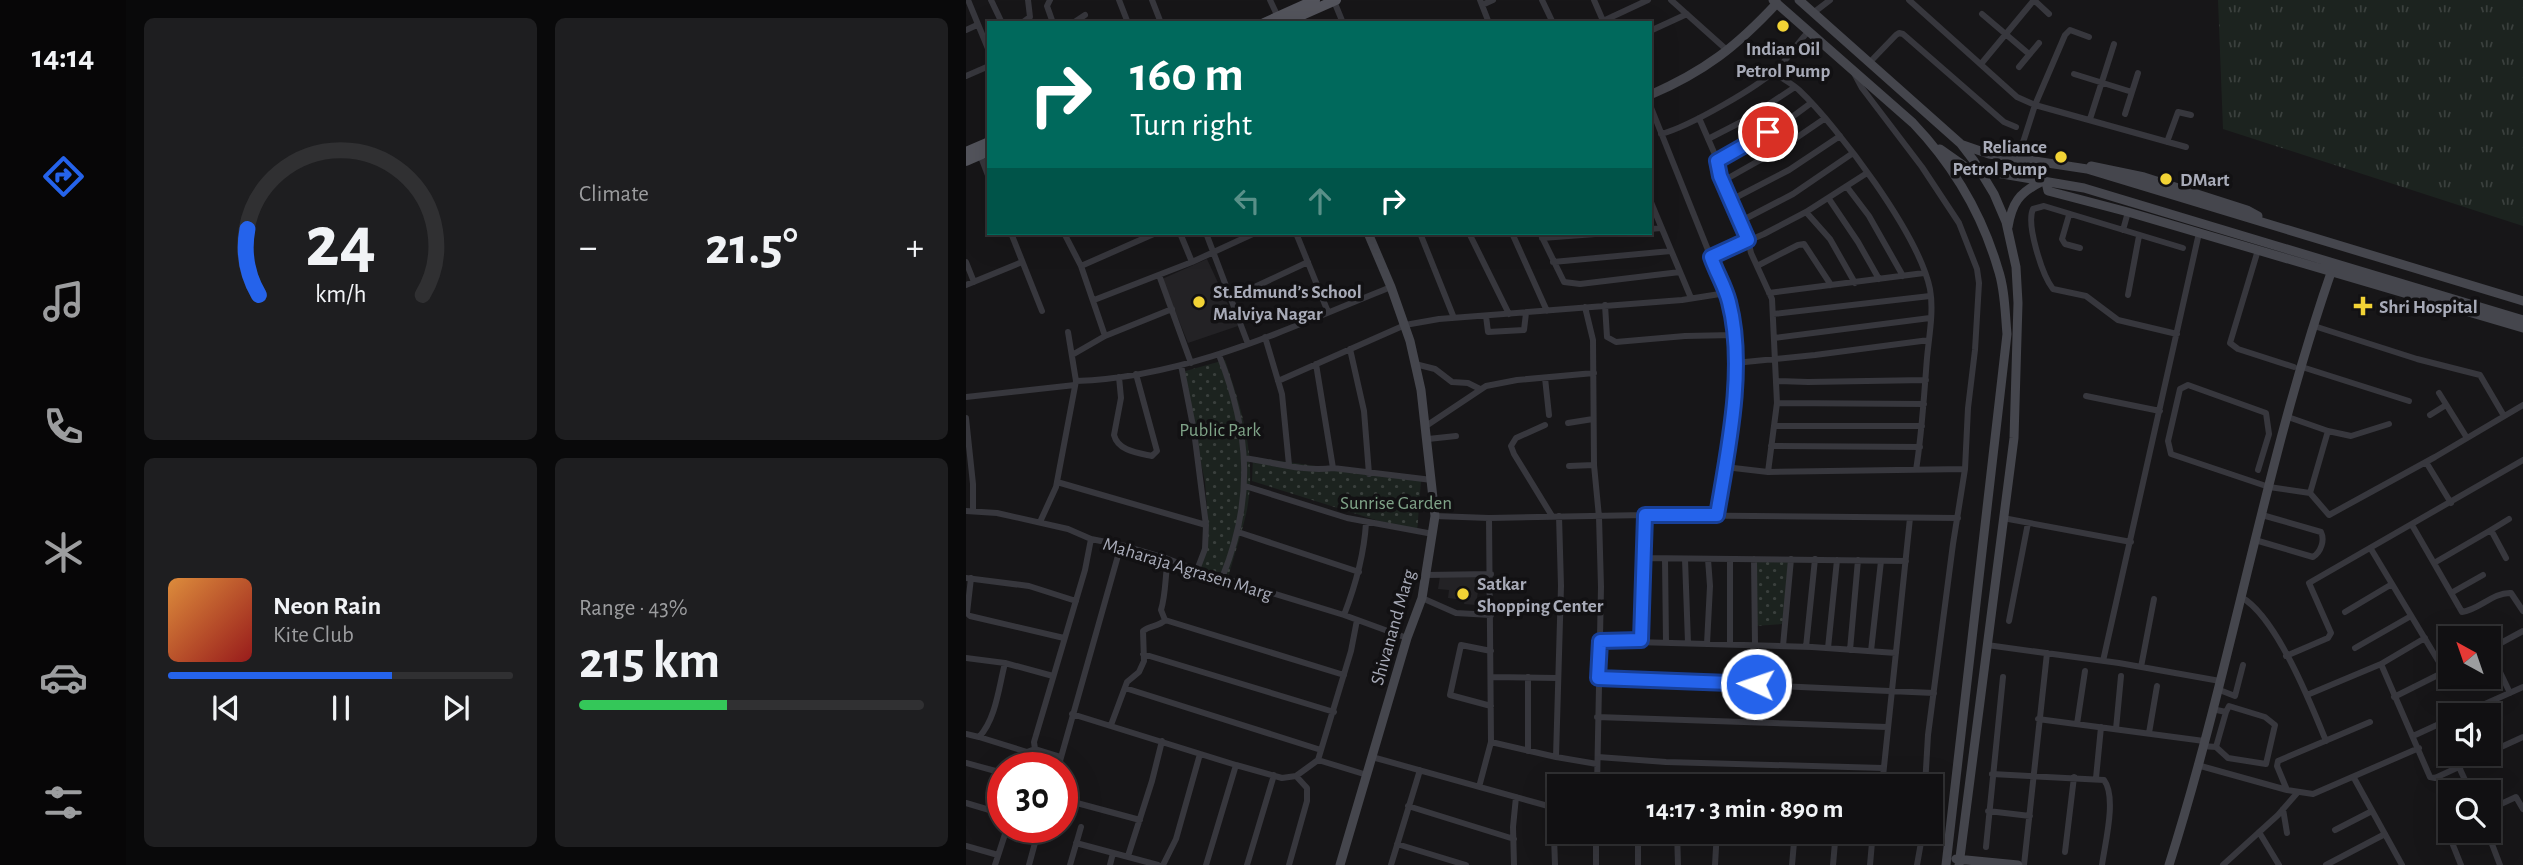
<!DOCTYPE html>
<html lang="en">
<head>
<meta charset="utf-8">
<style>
  :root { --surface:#111012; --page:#1e1e20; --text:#f1f3f6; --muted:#9c9d9f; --line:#303032; --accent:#2563eb }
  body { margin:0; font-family:"Alegreya Sans",sans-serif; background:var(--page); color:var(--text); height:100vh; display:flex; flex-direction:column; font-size:26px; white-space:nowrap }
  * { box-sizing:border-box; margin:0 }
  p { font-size:23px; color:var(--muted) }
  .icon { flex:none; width:38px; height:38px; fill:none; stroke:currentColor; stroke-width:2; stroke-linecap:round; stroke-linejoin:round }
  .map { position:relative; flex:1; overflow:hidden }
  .side { display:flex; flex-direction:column; gap:18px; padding:18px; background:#09090a; width:840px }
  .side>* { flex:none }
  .guide { position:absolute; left:21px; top:21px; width:665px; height:214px; border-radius:0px; box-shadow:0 7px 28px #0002,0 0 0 2px var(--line); background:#00695c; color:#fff; overflow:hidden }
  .needle { width:46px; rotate:320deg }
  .tools { position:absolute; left:1472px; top:626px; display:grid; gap:14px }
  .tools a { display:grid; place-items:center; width:63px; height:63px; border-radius:0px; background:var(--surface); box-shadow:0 7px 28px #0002,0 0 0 2px var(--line); font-size:35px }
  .speed { position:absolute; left:21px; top:752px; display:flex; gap:14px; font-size:35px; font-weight:700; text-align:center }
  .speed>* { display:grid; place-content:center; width:91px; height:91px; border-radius:50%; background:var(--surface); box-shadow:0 7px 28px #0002,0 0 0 2px var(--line); line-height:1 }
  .speed .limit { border:10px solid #d22; background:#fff; color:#111 }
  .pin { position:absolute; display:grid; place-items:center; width:60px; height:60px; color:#fff; margin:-30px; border:4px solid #fff; border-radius:50%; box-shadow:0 2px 7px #0007 }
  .me { position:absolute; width:77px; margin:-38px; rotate:273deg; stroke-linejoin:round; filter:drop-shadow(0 0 5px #0008) }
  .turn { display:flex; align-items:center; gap:24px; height:147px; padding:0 28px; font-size:32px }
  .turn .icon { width:91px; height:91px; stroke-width:2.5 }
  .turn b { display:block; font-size:49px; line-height:60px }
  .lanes { display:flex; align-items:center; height:66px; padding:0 28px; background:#0003; justify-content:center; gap:35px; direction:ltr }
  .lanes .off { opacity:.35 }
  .big { font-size:52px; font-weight:600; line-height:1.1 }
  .side .widget { flex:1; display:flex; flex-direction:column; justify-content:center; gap:10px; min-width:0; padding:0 24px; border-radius:10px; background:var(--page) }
  .side .dial { align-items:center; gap:0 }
  .dial svg { height:182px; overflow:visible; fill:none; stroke:var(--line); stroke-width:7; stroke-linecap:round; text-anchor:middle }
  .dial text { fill:var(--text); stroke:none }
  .song { display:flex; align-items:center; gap:21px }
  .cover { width:84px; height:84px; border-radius:10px; background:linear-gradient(135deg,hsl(30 70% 55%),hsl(0 70% 35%)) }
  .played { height:7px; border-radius:4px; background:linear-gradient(90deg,var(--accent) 65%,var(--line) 65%) }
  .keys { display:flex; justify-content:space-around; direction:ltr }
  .heat { display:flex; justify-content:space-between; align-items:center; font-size:38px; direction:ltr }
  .charge { height:10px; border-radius:5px; background:linear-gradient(90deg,#34c759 43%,var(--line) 0) }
  .side .tiles { flex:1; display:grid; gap:18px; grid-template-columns:repeat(2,1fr) }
  .trip { position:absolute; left:581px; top:774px; width:396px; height:70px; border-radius:0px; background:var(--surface); box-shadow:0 7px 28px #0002,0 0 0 2px var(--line); font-weight:600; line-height:70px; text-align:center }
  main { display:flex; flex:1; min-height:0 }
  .dock { display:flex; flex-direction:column; width:126px; justify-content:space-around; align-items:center; background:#070607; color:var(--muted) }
  .dock .icon { width:49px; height:49px }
  .dock .on { color:var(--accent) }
  .dock b { font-size:32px; color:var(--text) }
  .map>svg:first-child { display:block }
  .built { fill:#232225 }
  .grass { fill:url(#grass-tufts) }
  .park { fill:url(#park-dots) }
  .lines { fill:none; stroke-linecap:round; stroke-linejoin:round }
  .street { stroke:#37373d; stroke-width:6 }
  .secondary { stroke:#45464d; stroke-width:9 }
  .primary { stroke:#53545c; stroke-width:10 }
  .route-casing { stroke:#184099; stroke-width:18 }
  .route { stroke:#2563eb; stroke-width:12 }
  .poi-dot { fill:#f2d335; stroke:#121113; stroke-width:2.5 }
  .labels { text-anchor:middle; stroke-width:7; stroke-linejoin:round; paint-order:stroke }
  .poi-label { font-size:19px; font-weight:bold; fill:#a8abb8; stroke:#121113; text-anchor:start }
  .park-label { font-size:19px; fill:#7fa388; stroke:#121113 }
  .street-label { font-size:19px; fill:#a8abb8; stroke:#121113 }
</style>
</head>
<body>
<main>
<nav class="dock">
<b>14:14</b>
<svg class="icon on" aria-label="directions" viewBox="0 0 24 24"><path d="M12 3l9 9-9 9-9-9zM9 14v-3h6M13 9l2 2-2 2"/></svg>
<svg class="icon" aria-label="music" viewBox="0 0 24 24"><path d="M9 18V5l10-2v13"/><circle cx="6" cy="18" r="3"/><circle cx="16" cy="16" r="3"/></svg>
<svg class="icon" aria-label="phone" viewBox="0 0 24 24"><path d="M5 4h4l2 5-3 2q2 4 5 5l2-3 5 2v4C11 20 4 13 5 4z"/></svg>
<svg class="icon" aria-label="climate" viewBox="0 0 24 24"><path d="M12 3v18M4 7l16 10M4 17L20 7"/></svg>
<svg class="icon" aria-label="car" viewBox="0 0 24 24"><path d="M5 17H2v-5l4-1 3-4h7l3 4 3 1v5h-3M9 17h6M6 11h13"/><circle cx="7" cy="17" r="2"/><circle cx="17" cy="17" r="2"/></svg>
<svg class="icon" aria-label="filters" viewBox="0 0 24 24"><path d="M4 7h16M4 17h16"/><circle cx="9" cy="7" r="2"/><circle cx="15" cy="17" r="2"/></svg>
</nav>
<section class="side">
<div class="tiles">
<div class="widget dial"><svg viewBox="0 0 100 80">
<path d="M14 69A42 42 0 1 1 86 69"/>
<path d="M14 69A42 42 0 0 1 9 40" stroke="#2563eb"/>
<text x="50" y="56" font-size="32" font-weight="700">24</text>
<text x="50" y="72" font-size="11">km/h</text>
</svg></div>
<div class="widget"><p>Climate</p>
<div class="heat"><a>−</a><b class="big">21.5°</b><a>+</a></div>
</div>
<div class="widget">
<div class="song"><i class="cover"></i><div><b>Neon Rain</b><p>Kite Club</p></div></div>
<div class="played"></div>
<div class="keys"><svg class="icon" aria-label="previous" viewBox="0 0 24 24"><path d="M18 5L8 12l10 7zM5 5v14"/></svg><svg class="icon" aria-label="pause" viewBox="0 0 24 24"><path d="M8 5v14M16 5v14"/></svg><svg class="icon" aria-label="next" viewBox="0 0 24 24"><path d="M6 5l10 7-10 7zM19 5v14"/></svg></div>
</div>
<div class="widget"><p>Range · 43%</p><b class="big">215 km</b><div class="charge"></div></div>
</div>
</section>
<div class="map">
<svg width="1557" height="865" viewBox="0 0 1557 865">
  <defs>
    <pattern id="grass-tufts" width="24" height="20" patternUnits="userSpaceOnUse" patternTransform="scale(1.75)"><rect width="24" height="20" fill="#1c231f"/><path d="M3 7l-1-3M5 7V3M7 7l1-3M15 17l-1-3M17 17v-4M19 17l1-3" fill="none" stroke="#3a403d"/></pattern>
    <pattern id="park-dots" width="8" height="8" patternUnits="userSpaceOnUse" patternTransform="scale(1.75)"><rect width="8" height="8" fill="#1c231f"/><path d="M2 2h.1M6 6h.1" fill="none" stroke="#3a403d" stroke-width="1.8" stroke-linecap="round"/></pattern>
  </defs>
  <rect width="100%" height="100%" fill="#171618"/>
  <path class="built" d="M 241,259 L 272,326 L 222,343 L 196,279 Z
    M 474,576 L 514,577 L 510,605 L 498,604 L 499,600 L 482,598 L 483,590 L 472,589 Z"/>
  <path class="grass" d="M 1252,0 L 1557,0 L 1557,226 L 1257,129 Z"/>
  <path class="park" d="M 259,360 C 276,410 291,456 281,510 C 276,533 268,555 262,578 L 231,568 L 242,523 L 239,482 L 216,372 Z
    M 287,457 L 455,481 L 451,533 L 286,481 Z
    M 789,560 L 824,560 L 817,624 L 789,626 Z"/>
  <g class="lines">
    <path class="street" d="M 2,0 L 23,51
      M 25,0 L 36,23
      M 84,0 L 81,6 L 87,23
      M 153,0 L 162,23
      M 186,0 L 195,23
      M 304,0 L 312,17
      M 514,0 L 523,23
      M 576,0 L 587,23
      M 628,0 L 638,23
      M 705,0 L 762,51
      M 943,0 L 1051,97 L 1069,105 L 1220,147
      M 368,1 L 377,23
      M 516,5 L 527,0
      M 847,13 L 864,0
      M 1016,14 L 1063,54
      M 637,21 L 682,0
      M 56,23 L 64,17 L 62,0
      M 107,23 L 119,15
      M 0,30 L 11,25
      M 684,31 L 721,14
      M 904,62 L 930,35 L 933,33 L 937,34 L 1038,122 L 1050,127
      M 1015,64 L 1068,0 L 1083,14
      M 1053,67 L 1073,43
      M 807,72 C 815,78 825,83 833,90 C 873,128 953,235 964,289 C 968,311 963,336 961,358 C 958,395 956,433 950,470
      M 888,73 L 896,88 L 956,167 L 993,223 L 1011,269 L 1013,283 L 1009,350 L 1002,408 L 999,469 L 987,544 L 962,735 L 959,786
      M 1108,74 L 1166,92
      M 0,76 L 23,66
      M 684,105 L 762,300 C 776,371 763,444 751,515
      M 1159,114 L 1172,73
      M 733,118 L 750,157 L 754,175 L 782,240 L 785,253 L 806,299 L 811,403 L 802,472
      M 1124,119 L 1148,44
      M 695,134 C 722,127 795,86 815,65 C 825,54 832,42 843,31
      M 742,139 L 779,120 L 829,87
      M 1201,142 L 1212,112 L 1225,115
      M 13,152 L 23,178
      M 1052,158 L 1069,105 L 1099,35 L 1104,30 L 1123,37
      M 751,161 L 818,123 L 845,103
      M 757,181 L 817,147 L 858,119
      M 881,187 L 903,216 L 937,276
      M 863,199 L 892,242 L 913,279
      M 684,200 L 725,298
      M 765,200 L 823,170 L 874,136
      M 840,212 L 864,239 L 889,283
      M 1103,215 L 1096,239 L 1099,244 L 1114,248
      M 775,221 L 827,194 L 887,153
      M 684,229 L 695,228
      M 1157,230 L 1162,212
      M 45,233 L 76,311
      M 98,233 L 115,266 L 139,336
      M 214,233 L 226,262
      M 240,233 L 282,344
      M 330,233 L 362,312
      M 454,233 L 488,318
      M 503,233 L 543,314
      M 546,233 L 581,311
      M 574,233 L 598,282 L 614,284 L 714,272
      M 576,238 L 643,233
      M 1292,250 L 1264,343 L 1272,349 L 1328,367
      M 745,257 L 798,234 L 840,212 L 901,173
      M 0,262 L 8,282
      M 587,262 L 705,251
      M 115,266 L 190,233
      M 791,266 L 832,245 L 838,244 L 865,285
      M 193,275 L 225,363
      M 0,285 L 56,262
      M 803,293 L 958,273
      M 1162,295 L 1173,236
      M 265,298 L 342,262
      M 128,300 L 226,262 L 289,233
      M 639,305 L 641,337 L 650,342 L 719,336 L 768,335
      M 619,307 L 627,340 L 628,465 L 633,517 L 635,587 L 631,786
      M 807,314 L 964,296
      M 520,316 L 522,332 L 558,330 L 560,313
      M 1348,326 L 1451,359 L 1514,375 L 1538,416
      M 1211,334 L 1152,320 L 1120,296 L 1087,289 C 1076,275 1060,224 1067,209 L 1078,206 L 1217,248
      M 299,337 L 316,394 L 323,465
      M 808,338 L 964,318
      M 384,349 L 398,411 L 403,474
      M 106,355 L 139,336 L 206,309
      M 253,355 C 284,433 288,500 256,578
      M 769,363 L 849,355 L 963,340
      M 350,364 L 367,468 L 466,480
      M 449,364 L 469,369 L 486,382 L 502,383 L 514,389
      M 215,365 L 228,431 L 240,525 L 239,549 L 231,570
      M 1336,367 L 1443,401
      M 153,377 L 155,398 L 148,435 C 152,451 172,453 186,456 L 191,451 L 170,374
      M 579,378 L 583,415
      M 110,381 C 223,377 322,328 425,287
      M 312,381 L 439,325 L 473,319 L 716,300 L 760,293
      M 811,381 L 842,382 L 960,380
      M 1473,393 L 1501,438
      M 1120,396 L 1194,411
      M 0,397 L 109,385
      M 811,403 L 958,404
      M 1464,415 L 1480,405
      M 1322,417 L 1362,431 L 1385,436 L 1423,424
      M 0,418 L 7,484 L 7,511
      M 602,423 L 627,419
      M 579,425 L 550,438 L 545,446 L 548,454 L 586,516
      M 460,426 L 520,386 L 551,380 L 628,373
      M 808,426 L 956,426
      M 462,439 L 490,436
      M 805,446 L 954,447
      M 278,458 C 307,462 337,472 367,468
      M 1460,462 L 1485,503
      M 603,466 L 628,465
      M 759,467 L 802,472 L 999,469
      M 1292,470 L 1303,434 L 1300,413 L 1222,385 L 1214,389 L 1202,441 L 1205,454 L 1303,487 L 1344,493 L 1363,515 L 1469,457 L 1557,405
      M 91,482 L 240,525
      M 279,486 L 381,518 L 467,534
      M 1344,493 L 1362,431
      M 0,511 L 31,513 L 102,529 L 125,539 L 155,545 L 202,559 L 231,570 L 378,615 L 441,638
      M 469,516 L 523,518 L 679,515 L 992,518
      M 1037,518 L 1165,542
      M 74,522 L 90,487 L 110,381 L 102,332
      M 1446,525 L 1496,612 C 1513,610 1527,592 1545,593 L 1557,611
      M 1525,530 L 1543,519
      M 272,532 L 393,572
      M 1289,540 L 1347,557 C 1355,552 1359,540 1355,532 L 1296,515
      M 1405,549 L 1479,672
      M 677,558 L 940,561
      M 699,559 L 700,642
      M 719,559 L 722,643
      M 764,559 L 764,644
      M 788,559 L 789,645
      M 1468,563 L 1525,530 L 1540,558
      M 460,575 L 525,574
      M 0,578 L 63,586 L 110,601
      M 5,578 L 1,613 L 4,616 L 98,638
      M 1485,593 L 1517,575
      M 1275,597 C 1310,616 1345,704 1360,741
      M 456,598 L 490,613 L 525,615
      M 1379,612 L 1426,584
      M 378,615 C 390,584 398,556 400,523
      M 199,620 L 378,675
      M 1043,621 L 1062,523
      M 633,641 L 846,647 L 930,653
      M 675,641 L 679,515
      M 741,644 L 744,586 L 742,559
      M 1021,645 L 1153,663 L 1254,681
      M 817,646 L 825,559
      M 840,647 L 849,559
      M 862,648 L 871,560
      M 1389,648 L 1445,616
      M 1523,649 L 1544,693
      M 884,650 L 892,560
      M 1522,650 L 1557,631
      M 905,651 L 915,561
      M 177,654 L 368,712
      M 1320,656 L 1362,638 L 1365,633 L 1343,583 L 1557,460
      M 0,658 L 39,663 L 87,676
      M 1137,661 L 1233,233
      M 1415,664 L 1464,777 L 1469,778 L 1521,754
      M 1175,667 L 1188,599
      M 526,677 L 591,678
      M 562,677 L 562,751
      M 632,678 L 968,693
      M 159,688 L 355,750
      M 1251,689 L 1269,696 L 1277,665
      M 1341,695 L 1415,664 L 1459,638
      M 1428,697 L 1484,669
      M 525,706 L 484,695 L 495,645 L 525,651
      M 1246,709 L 1260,712 L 1250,747
      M 106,714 L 270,765 L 316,778 L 330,776 L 352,760 L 385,651 L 391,620
      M 1492,716 L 1557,687
      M 631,717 L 921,727
      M 1072,719 L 1238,741
      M 1111,724 L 1119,671
      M 145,725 L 161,682 L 173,672 L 178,661 L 177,631 C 184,625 193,627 199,620 L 195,610 C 200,594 199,576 202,559
      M 1150,729 L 1155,676
      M 1183,733 L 1191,686
      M 0,734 L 13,737 C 30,719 33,686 39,663
      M 1447,736 L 1484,719
      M 13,737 L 61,752 L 69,749
      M 525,742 L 590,757 L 631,764
      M 1237,746 L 1250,747 L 1262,758 L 1300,764 L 1309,725 L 1299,717 L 1263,706 L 1260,712
      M 1522,753 L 1557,737
      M 95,757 L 69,749 L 68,742 L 119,570 L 125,539
      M 406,757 L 593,809
      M 590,757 L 595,586 L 593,516
      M 632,757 L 700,762 L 917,768
      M 352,760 L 401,775
      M 0,763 L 37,773
      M 1231,765 L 1321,790 L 1347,794 L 1453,748
      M 1493,767 L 1505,793
      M 92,768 L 155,545
      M 1026,774 L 1138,780 C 1151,797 1139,843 1136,865
      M 917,777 L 959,781
      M 1130,778 L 1135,727
      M 1388,778 L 1436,865
      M 916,786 L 944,518
      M 513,787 L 525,742 L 523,518
      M 1321,790 L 1311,766 L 1312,761 L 1404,722
      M 96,799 L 174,820
      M 0,803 L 37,814
      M 442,806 L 548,839
      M 587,807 L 589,865
      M 1317,809 L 1321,833
      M 1522,810 L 1550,797 L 1557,809
      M 1022,811 L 1064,816
      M 1369,830 L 1406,811
      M 630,831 L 630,865
      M 711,831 L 712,865
      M 1521,831 L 1534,865
      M 1293,832 L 1313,865
      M 672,835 L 672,865
      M 630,838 L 711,832
      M 110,843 L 192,865
      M 431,844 L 500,865
      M 0,846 L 32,855
      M 1020,847 L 1037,677
      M 1099,852 L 1108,777
      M 162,856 L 186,781 L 196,741
      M 29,865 L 41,828
      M 63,865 L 73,828
      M 104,865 L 115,827
      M 144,865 L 147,853
      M 197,865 L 210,839 L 234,754
      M 240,865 L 270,765
      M 281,865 L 308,775
      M 323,865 L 341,801 L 341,788 L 330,776
      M 425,865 L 454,770
      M 548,865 L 547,827 L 550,797
      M 749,865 L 751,831 L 828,841
      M 826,865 L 829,831
      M 867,865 L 870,831
      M 904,865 L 907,831
      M 951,865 L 957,831
      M 1058,865 L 1081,653
      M 1257,865 L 1312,815 L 1332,792
      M 1360,865 L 1419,834
      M 1495,865 L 1485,840 L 1488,836 L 1496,831"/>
    <path class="secondary" d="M 807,0 L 947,123 C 987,165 1016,214 1032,269 C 1039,289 1039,313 1041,334 L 980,865
      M 833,0 L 995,144 L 1008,161 L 1028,194 L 1040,222 L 1050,267 L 1052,303 L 1048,438 L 993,865
      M 684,95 C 739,71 770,47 811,3
      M 997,145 L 1023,154 L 1121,169 L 1557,301
      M 974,149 L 1001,168 L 1118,188 L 1557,320
      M 1125,166 L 1178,177 L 1281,210 L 1292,216
      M 1080,182 L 1082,191 L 1162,212 L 1557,328
      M 1042,227 C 1046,203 1053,193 1075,182
      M 990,859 L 1052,865
      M 374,865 L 441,638 L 456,598 L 469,516 L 455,390 L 444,341 L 425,287 L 402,233
      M 1203,865 C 1266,667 1299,460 1368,264"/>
    <path class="primary" d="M 298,23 L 349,0
      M 318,23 L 370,0
      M 0,152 L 23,142
      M 0,161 L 23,151"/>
  </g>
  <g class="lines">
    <defs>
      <path id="route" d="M 790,684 L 632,678 L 634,641 L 675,640 L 679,515 L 751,515 C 762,450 780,367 763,302 C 759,286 750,272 745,257 L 782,240 L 754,176 L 751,161 L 802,132"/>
    </defs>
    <use href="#route" class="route-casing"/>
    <use href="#route" class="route"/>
  </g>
  <g class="poi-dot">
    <circle cx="817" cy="26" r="7"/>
    <circle cx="1095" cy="157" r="7"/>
    <circle cx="1200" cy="179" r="7"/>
    <circle cx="233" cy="302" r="7"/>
    <path d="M1393.5 295.5h7v7h7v7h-7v7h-7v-7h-7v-7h7z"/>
    <circle cx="497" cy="594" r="7"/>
  </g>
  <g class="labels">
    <g class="poi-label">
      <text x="817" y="55" text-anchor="middle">Indian Oil<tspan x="817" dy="22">Petrol Pump</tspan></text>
      <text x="1081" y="153" text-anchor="end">Reliance<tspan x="1081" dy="22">Petrol Pump</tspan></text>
      <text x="1214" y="186">DMart</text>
      <text x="247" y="298">St.Edmund’s School<tspan x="247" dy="22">Malviya Nagar</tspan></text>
      <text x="1413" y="313">Shri Hospital</text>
      <text x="511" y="590">Satkar<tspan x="511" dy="22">Shopping Center</tspan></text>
    </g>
    <g class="park-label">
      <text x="254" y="436">Public Park</text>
      <text x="430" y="509">Sunrise Garden</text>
    </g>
    <g class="street-label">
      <text transform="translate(222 568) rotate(17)" y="7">Maharaja Agrasen Marg</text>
      <text transform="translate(426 627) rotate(-74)" y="7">Shivanand Marg</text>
    </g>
  </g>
</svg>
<div class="tools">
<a><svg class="needle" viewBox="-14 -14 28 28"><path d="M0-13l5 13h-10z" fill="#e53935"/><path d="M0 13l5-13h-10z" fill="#9c9d9f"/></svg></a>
<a><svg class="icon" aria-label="sound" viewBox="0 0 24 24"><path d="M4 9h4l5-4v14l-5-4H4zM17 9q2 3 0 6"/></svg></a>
<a><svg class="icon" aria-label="search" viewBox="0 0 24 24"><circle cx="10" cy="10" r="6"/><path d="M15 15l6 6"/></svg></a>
</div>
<div class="speed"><div class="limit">30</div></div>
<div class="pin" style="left:802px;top:132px;background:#d93025"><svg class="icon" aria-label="arrive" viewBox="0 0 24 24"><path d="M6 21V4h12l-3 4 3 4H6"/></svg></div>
<svg class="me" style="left:790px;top:684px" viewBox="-20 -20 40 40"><circle r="17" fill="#2563eb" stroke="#fff" stroke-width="3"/><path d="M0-11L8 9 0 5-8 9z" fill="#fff"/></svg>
<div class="trip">14:17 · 3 min · 890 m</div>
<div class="guide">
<div class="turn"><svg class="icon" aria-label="right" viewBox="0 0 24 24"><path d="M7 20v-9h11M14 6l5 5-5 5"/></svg><div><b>160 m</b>Turn right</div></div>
<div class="lanes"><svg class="icon off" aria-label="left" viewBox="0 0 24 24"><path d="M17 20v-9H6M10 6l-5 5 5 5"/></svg><svg class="icon off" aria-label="ahead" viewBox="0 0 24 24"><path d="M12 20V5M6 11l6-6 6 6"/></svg><svg class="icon" aria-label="right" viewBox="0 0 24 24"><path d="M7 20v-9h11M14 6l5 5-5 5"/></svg></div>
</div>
</div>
</main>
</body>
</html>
